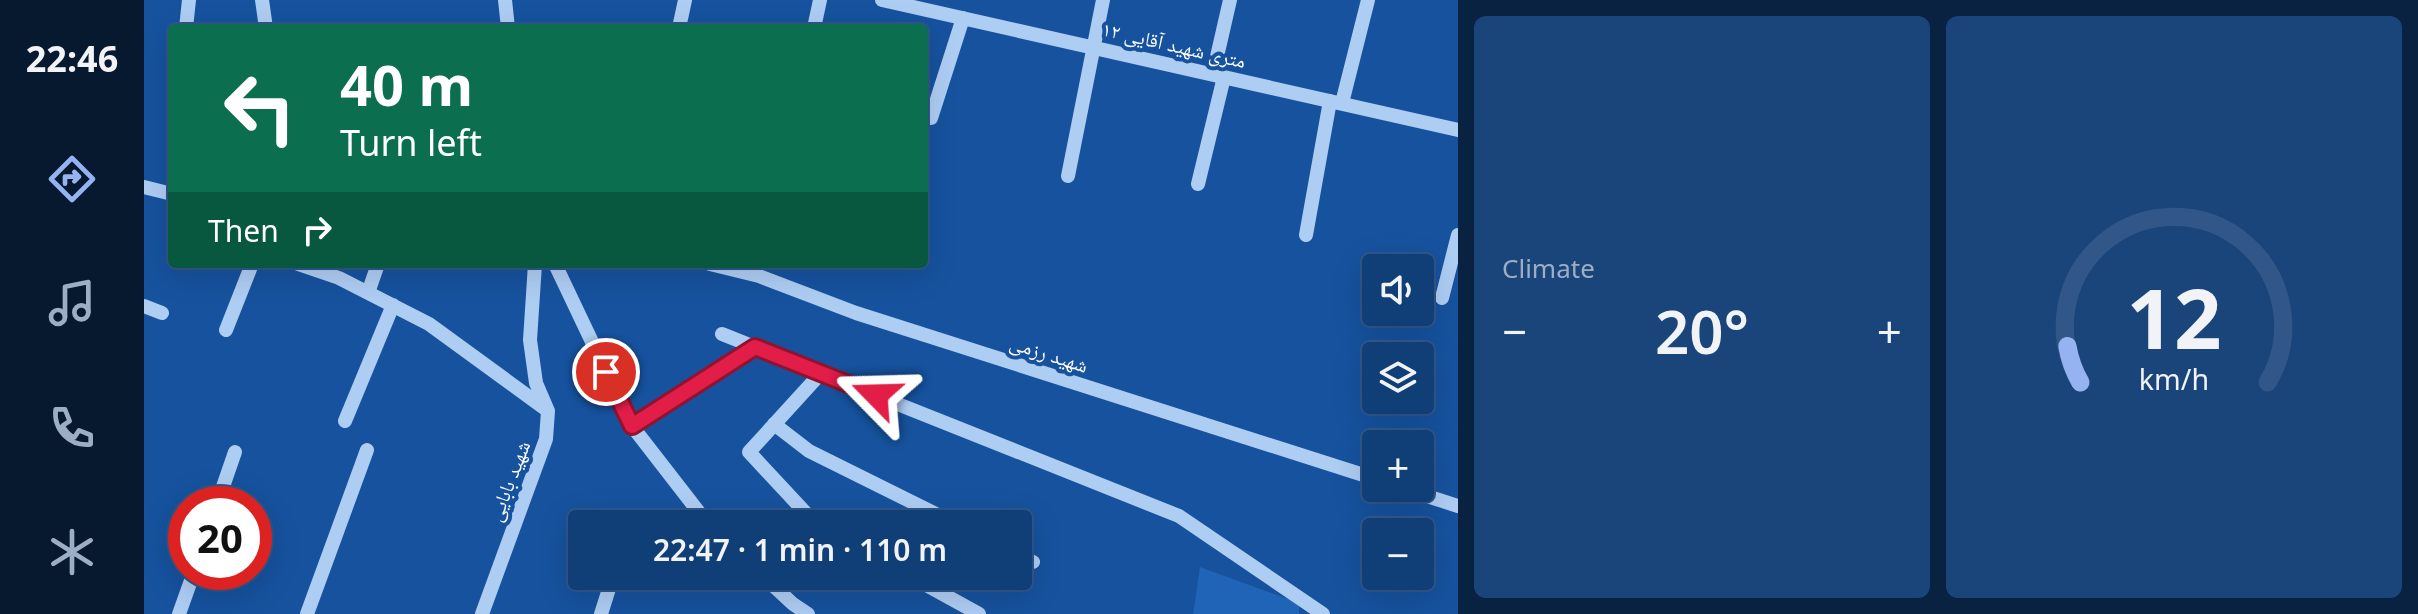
<!DOCTYPE html>
<html lang="en">
<head>
<meta charset="utf-8">
<style>
  :root { --surface:#103e76; --page:#19457b; --text:#f1f3f6; --muted:#9caec5; --line:#305788; --accent:#95b2f1 }
  body { margin:0; font-family:"Noto Sans","Noto Naskh Arabic",sans-serif; background:var(--page); color:var(--text); height:100vh; display:flex; flex-direction:column; font-size:30px; white-space:nowrap }
  * { box-sizing:border-box; margin:0 }
  p { font-size:26px; color:var(--muted) }
  .icon { flex:none; width:44px; height:44px; fill:none; stroke:currentColor; stroke-width:2; stroke-linecap:round; stroke-linejoin:round }
  .map { position:relative; flex:1; overflow:hidden }
  .panel { display:flex; flex-direction:column; gap:16px; padding:16px; background:#092241; width:960px }
  .panel>* { flex:none }
  .hud { position:absolute; left:24px; top:24px; width:760px; height:244px; border-radius:8px; box-shadow:0 8px 32px #0002,0 0 0 2px var(--line); background:#0b6e4f; color:#fff; overflow:hidden }
  .fabs { position:absolute; left:1218px; top:254px; display:grid; gap:16px }
  .fabs a { display:grid; place-items:center; width:72px; height:72px; border-radius:8px; background:var(--surface); box-shadow:0 8px 32px #0002,0 0 0 2px var(--line); font-size:40px }
  .speed { position:absolute; left:24px; top:486px; display:flex; gap:16px; font-size:40px; font-weight:700; text-align:center }
  .speed>* { display:grid; place-content:center; width:104px; height:104px; border-radius:50%; background:var(--surface); box-shadow:0 8px 32px #0002,0 0 0 2px var(--line); line-height:1 }
  .speed .limit { border:12px solid #d22; background:#fff; color:#111 }
  .pin { position:absolute; display:grid; place-items:center; width:68px; height:68px; color:#fff; margin:-34px; border:4px solid #fff; border-radius:50%; box-shadow:0 2px 8px #0007 }
  .me { position:absolute; width:88px; margin:-44px; rotate:292deg; stroke-linejoin:round; filter:drop-shadow(0 0 6px #0008) }
  .turn { display:flex; align-items:center; gap:28px; height:168px; padding:0 40px; font-size:36px }
  .turn .icon { width:104px; height:104px; stroke-width:2.5 }
  .turn b { display:block; font-size:56px; line-height:68px }
  .then { display:flex; align-items:center; height:76px; padding:0 40px; background:#0003; gap:16px; font-size:30px }
  .big { font-size:60px; font-weight:600; line-height:1.1 }
  .panel .card { flex:1; display:flex; flex-direction:column; justify-content:center; gap:12px; min-width:0; padding:0 28px; border-radius:12px; background:var(--page) }
  .panel .dial { align-items:center; gap:0 }
  .dial svg { height:208px; overflow:visible; fill:none; stroke:var(--line); stroke-width:7; stroke-linecap:round; text-anchor:middle }
  .dial text { fill:var(--text); stroke:none }
  .heat { display:flex; justify-content:space-between; align-items:center; font-size:44px; direction:ltr }
  .panel .tiles { flex:1; display:grid; gap:16px; grid-template-columns:repeat(2,1fr) }
  .trip { position:absolute; left:424px; top:510px; width:464px; height:80px; border-radius:8px; background:var(--surface); box-shadow:0 8px 32px #0002,0 0 0 2px var(--line); font-weight:600; line-height:80px; text-align:center }
  main { display:flex; flex:1; min-height:0 }
  .menu { display:flex; flex-direction:column; width:144px; justify-content:space-around; align-items:center; background:#06192f; color:var(--muted) }
  .menu .icon { width:56px; height:56px }
  .menu .selected { color:var(--accent) }
  .menu b { font-size:36px; color:var(--text) }
  .map>svg:first-child { display:block }
  .green { fill:#1f64b7 }
  .lines { fill:none; stroke-linecap:round; stroke-linejoin:round }
  .minor { stroke:#aecdf3; stroke-width:14 }
  .route-casing { stroke:#92132f; stroke-width:20 }
  .route { stroke:#e11d48; stroke-width:14 }
  .labels { text-anchor:middle; stroke-width:8; stroke-linejoin:round; paint-order:stroke }
  .street-label { font-size:20px; fill:#fff; stroke:#16529e }
</style>
</head>
<body>
<main>
<nav class="menu">
<b>22:46</b>
<svg class="icon selected" aria-label="directions" viewBox="0 0 24 24"><path d="M12 3l9 9-9 9-9-9zM9 14v-3h6M13 9l2 2-2 2"/></svg>
<svg class="icon" aria-label="music" viewBox="0 0 24 24"><path d="M9 18V5l10-2v13"/><circle cx="6" cy="18" r="3"/><circle cx="16" cy="16" r="3"/></svg>
<svg class="icon" aria-label="phone" viewBox="0 0 24 24"><path d="M5 4h4l2 5-3 2q2 4 5 5l2-3 5 2v4C11 20 4 13 5 4z"/></svg>
<svg class="icon" aria-label="climate" viewBox="0 0 24 24"><path d="M12 3v18M4 7l16 10M4 17L20 7"/></svg>
</nav>
<div class="map">
<svg width="1314" height="614" viewBox="0 0 1314 614">
  <rect width="100%" height="100%" fill="#16529e"/>
  <path class="green" d="M 1056,567 L 1155,603 L 1155,614 L 1049,614 Z"/>
  <g class="lines">
    <path class="minor" d="M 118,0 L 122,28
      M 361,0 L 364,28
      M 738,0 L 1314,130
      M 42,28 L 45,0
      M 535,28 L 541,0
      M 670,28 L 676,0
      M 1069,74 L 1086,0
      M 1198,103 L 1224,0
      M 787,118 L 819,18
      M 924,176 L 959,0
      M 1054,184 L 1080,77
      M 0,187 L 28,194
      M 1162,235 L 1186,101
      M 154,264 L 195,278 L 285,324 L 403,410
      M 411,264 L 488,426 L 564,524
      M 566,264 L 615,276 L 712,313 L 1232,479
      M 224,293 L 234,264
      M 1298,298 L 1314,235
      M 0,306 L 18,313
      M 82,330 L 108,264
      M 578,334 L 1035,516 L 1179,614
      M 201,421 L 249,305
      M 630,424 L 665,451 L 812,524
      M 488,426 L 611,347
      M 1258,488 L 1314,506
      M 73,504 L 91,452
      M 672,524 L 605,452 L 677,373
      M 874,555 L 889,562
      M 619,576 L 649,604 L 664,614
      M 766,576 L 835,614
      M 35,614 L 50,572
      M 163,614 L 223,450
      M 338,614 L 402,439 L 404,411 L 392,383 L 386,340 L 391,264
      M 457,614 L 469,576"/>
  </g>
  <g class="lines">
    <defs>
      <path id="route" d="M 462,372 L 488,426 L 611,347 L 732,395"/>
    </defs>
    <use href="#route" class="route-casing"/>
    <use href="#route" class="route"/>
  </g>
  <g class="labels">
    <g class="street-label">
      <text transform="translate(1030 45) rotate(13)" y="7">۱۲ متری شهید آقایی</text>
      <text transform="translate(905 354) rotate(18)" y="7">شهید رزمی</text>
      <text transform="translate(365 481) rotate(-69)" y="7">شهید بابایی</text>
    </g>
  </g>
</svg>
<div class="fabs">
<a><svg class="icon" aria-label="sound" viewBox="0 0 24 24"><path d="M4 9h4l5-4v14l-5-4H4zM17 9q2 3 0 6"/></svg></a>
<a><svg class="icon" aria-label="layers" viewBox="0 0 24 24"><path d="M12 4l9 5-9 5-9-5zM3 14l9 5 9-5"/></svg></a>
<a>+</a>
<a>−</a>
</div>
<div class="speed"><div class="limit">20</div></div>
<div class="pin" style="left:462px;top:372px;background:#d93025"><svg class="icon" aria-label="arrive" viewBox="0 0 24 24"><path d="M6 21V4h12l-3 4 3 4H6"/></svg></div>
<svg class="me" style="left:732px;top:395px" viewBox="-20 -20 40 40"><path d="M0-17L14 15 0 8-14 15z" fill="#e11d48" stroke="#fff" stroke-width="4"/></svg>
<div class="trip">22:47 · 1 min · 110 m</div>
<div class="hud">
<div class="turn"><svg class="icon" aria-label="left" viewBox="0 0 24 24"><path d="M17 20v-9H6M10 6l-5 5 5 5"/></svg><div><b>40 m</b>Turn left</div></div>
<div class="then">Then<svg class="icon" aria-label="right" viewBox="0 0 24 24"><path d="M7 20v-9h11M14 6l5 5-5 5"/></svg></div>
</div>
</div>
<section class="panel">
<div class="tiles">
<div class="card"><p>Climate</p>
<div class="heat"><a>−</a><b class="big">20°</b><a>+</a></div>
</div>
<div class="card dial"><svg viewBox="0 0 100 80">
<path d="M14 69A42 42 0 1 1 86 69"/>
<path d="M14 69A42 42 0 0 1 9 55" stroke="#95b2f1"/>
<text x="50" y="56" font-size="32" font-weight="700">12</text>
<text x="50" y="72" font-size="11">km/h</text>
</svg></div>
</div>
</section>
</main>
</body>
</html>
